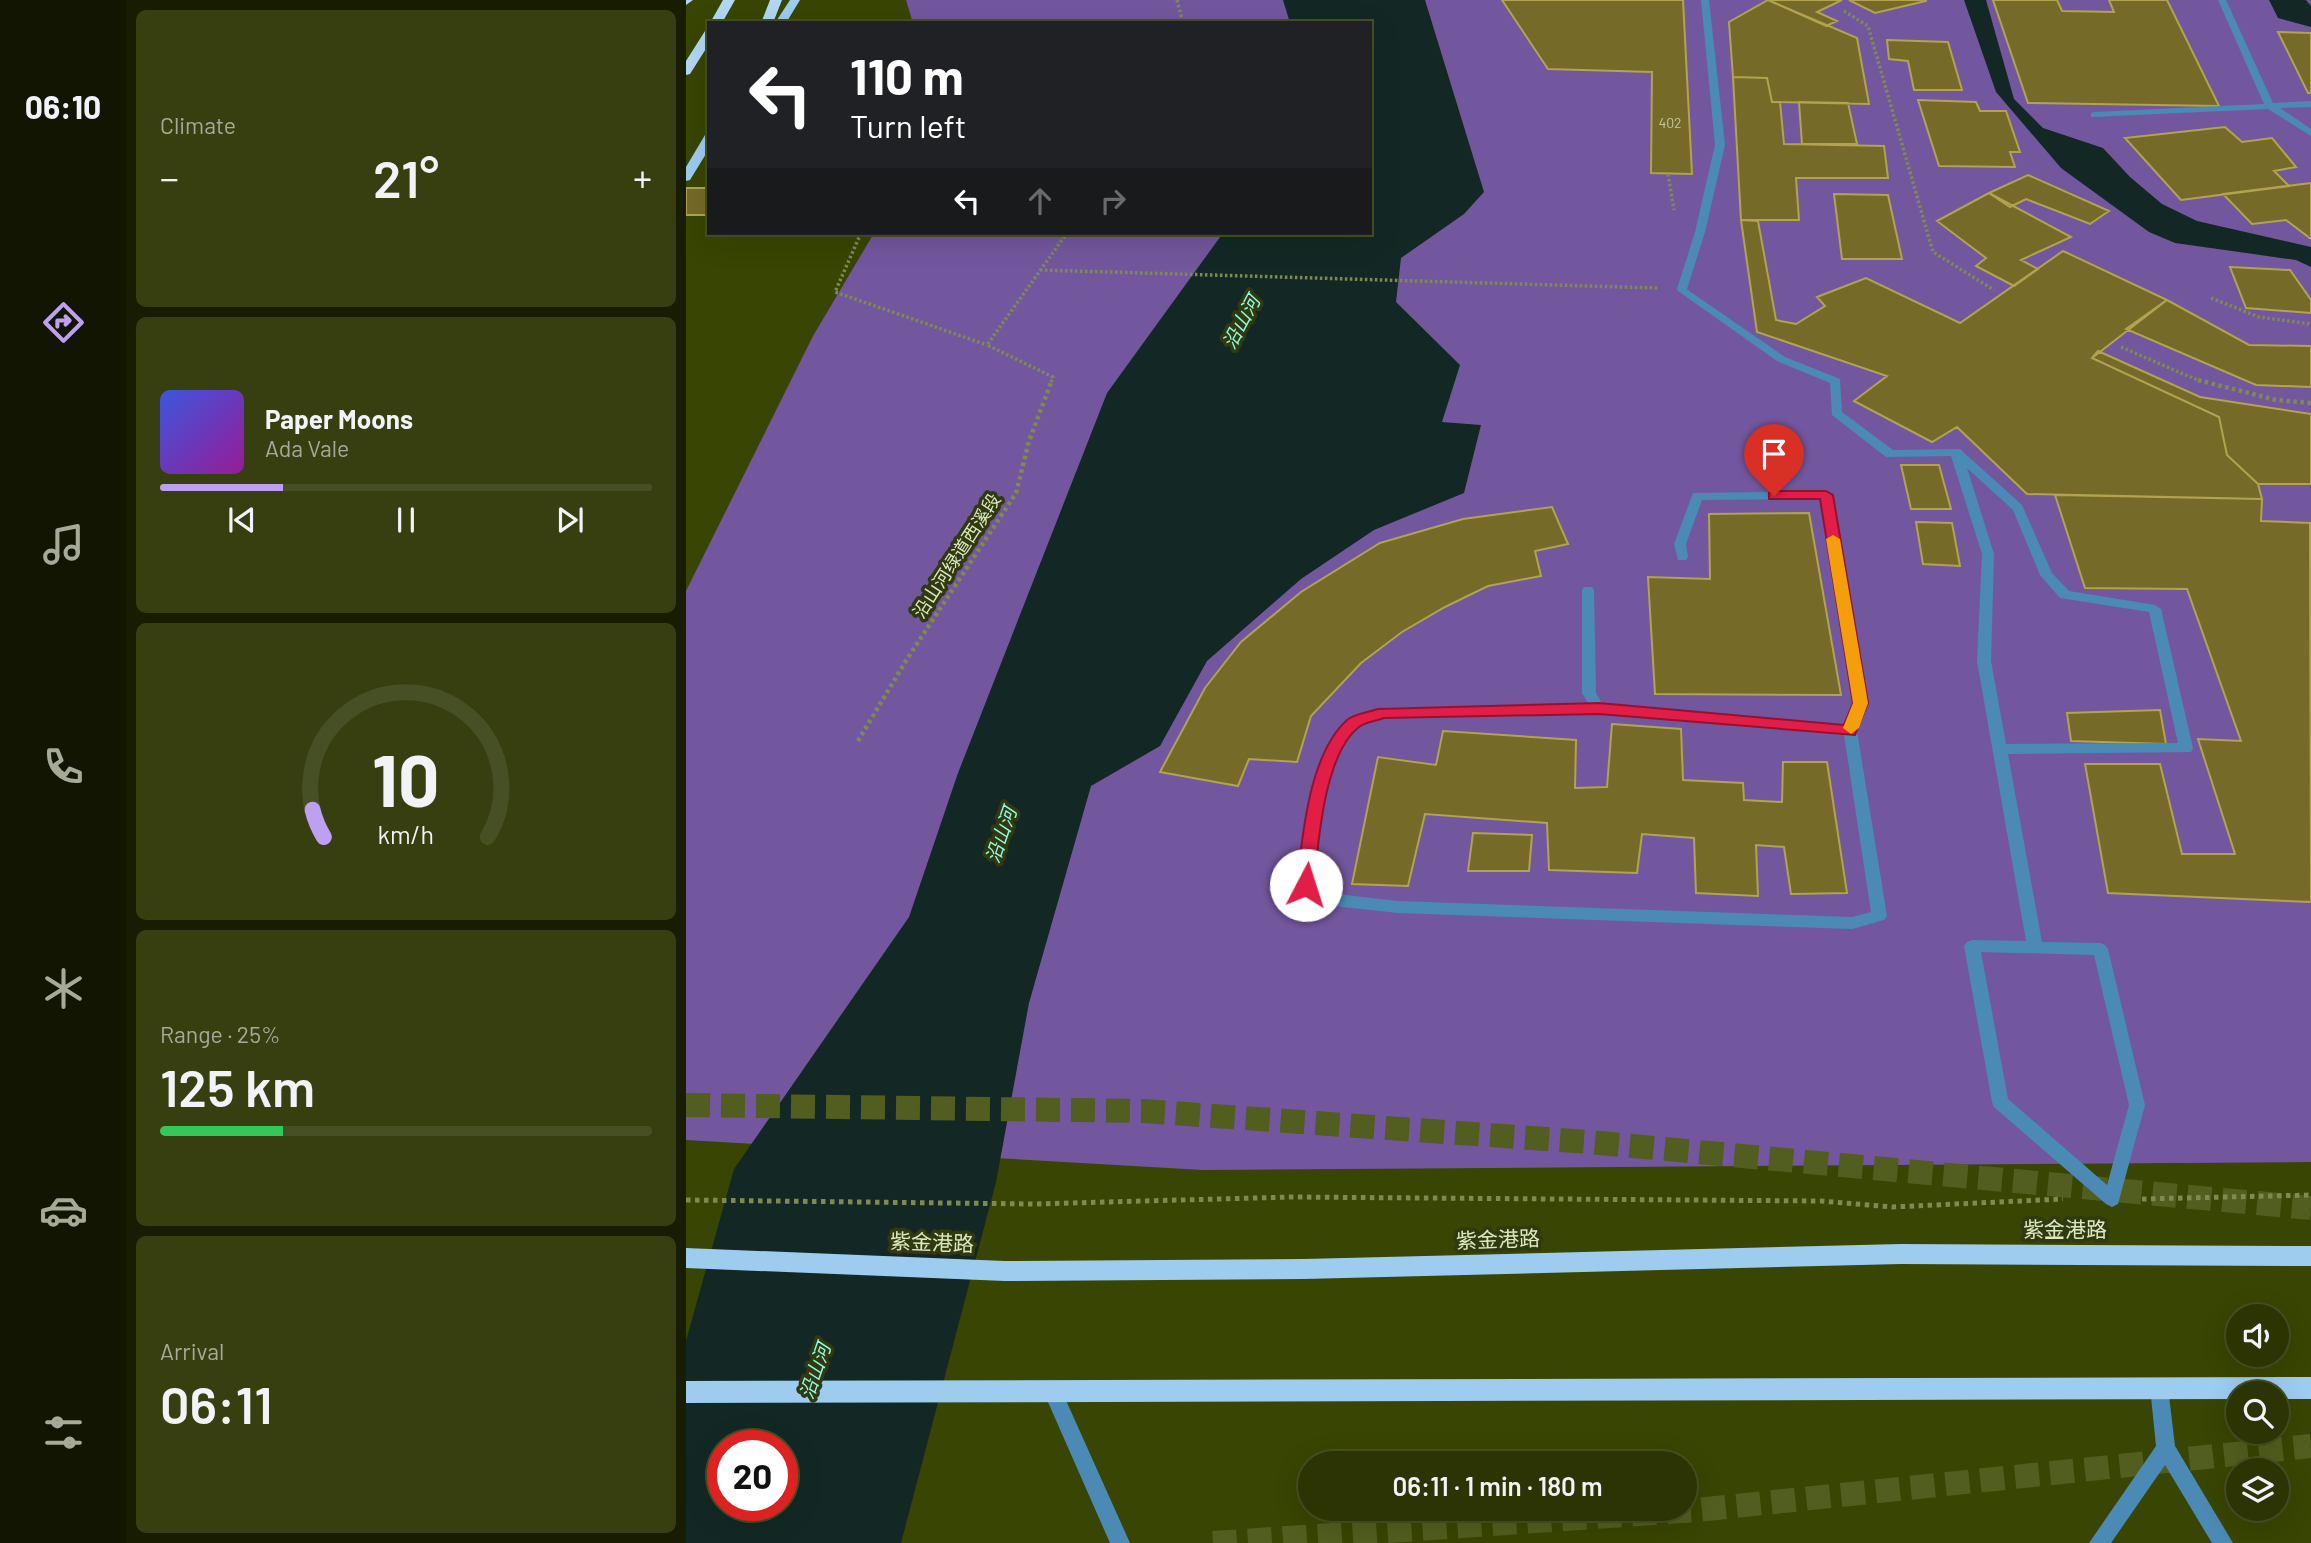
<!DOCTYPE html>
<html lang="en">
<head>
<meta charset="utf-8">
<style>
  :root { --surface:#2b3402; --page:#373f11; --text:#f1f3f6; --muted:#a6aa99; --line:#474f24; --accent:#bca0f2 }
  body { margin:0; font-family:Barlow,"Noto Sans SC",sans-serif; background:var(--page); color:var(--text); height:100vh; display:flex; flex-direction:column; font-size:26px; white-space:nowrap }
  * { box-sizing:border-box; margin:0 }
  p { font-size:23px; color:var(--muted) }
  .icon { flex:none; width:38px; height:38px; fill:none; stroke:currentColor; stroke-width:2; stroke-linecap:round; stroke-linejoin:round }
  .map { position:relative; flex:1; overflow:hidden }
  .sheet { display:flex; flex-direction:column; gap:10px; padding:10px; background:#181d01; width:560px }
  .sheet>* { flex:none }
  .guide { position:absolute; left:21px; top:21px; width:665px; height:214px; border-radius:0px; box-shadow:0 7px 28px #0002,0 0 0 2px var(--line); background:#202124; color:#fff; overflow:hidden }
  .fabs { position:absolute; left:1540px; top:1304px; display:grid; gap:14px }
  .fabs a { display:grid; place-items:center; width:63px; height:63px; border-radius:50%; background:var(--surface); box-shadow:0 7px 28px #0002,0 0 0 2px var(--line); font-size:35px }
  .speed { position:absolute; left:21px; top:1430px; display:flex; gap:14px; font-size:35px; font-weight:700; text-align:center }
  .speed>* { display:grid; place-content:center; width:91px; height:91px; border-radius:50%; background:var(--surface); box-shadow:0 7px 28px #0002,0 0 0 2px var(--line); line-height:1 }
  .speed .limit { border:10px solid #d22; background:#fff; color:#111 }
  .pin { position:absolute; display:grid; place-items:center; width:60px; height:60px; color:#fff; margin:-72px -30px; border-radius:50% 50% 50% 0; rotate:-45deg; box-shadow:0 0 7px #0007 }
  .pin .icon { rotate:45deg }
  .me { position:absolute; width:77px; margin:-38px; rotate:5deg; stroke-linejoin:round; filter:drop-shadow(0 0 5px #0008) }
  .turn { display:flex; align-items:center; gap:24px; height:147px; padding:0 28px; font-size:32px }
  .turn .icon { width:91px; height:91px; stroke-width:2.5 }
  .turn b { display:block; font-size:49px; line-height:60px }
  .lanes { display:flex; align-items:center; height:66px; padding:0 28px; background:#0003; justify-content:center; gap:35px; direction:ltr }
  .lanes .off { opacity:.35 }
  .big { font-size:52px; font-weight:600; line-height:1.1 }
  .sheet .card { flex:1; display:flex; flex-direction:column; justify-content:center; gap:10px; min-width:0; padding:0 24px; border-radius:10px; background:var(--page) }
  .sheet .dial { align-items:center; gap:0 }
  .dial svg { height:182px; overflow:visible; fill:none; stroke:var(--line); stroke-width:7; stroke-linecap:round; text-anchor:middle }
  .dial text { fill:var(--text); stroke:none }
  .song { display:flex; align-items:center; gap:21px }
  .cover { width:84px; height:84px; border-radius:10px; background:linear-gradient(135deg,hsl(230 70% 55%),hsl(300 70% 35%)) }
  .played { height:7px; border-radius:4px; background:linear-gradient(90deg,var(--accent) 25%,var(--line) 25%) }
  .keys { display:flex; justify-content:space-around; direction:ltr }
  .heat { display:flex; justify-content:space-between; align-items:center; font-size:38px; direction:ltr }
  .charge { height:10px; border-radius:5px; background:linear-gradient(90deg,#34c759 25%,var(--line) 0) }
  .trip { position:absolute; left:612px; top:1451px; width:399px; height:70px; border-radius:35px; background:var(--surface); box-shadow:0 7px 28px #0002,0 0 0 2px var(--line); font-weight:600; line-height:70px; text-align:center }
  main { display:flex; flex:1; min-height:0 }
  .tab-bar { display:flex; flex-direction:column; width:126px; justify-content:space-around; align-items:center; background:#111501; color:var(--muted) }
  .tab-bar .icon { width:49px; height:49px }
  .tab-bar .active { color:var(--accent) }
  .tab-bar b { font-size:32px; color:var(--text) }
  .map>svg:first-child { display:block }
  .green { fill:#73579e }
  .water { fill:#132824; fill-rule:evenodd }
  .building { fill:#756a28; stroke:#b1a34f; stroke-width:2 }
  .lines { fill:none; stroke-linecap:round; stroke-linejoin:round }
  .trunk-tunnel { stroke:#525e1f; stroke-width:24; stroke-dasharray:24 11; stroke-linecap:butt }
  .path-far2 { stroke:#7e8a52; stroke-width:3.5; stroke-dasharray:2.5 2.5; stroke-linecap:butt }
  .path-far1 { stroke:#7e8a52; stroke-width:4.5; stroke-dasharray:3.5 3.5; stroke-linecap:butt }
  .path { stroke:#7e8a52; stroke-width:5; stroke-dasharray:4.5 4.5; stroke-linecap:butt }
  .service { fill:#4b8ab4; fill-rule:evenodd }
  .pedestrian { fill:#4b8ab4; fill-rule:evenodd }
  .minor { fill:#4b8ab4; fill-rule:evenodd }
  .primary { fill:#9dccef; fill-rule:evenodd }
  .trunk { fill:#b2d8f4; fill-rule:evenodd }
  .route { fill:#e11d48; stroke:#92132f; stroke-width:2 }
  .slow { fill:#f59e0b }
  .labels { text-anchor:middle; stroke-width:7; stroke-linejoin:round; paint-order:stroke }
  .number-label { font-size:14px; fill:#c3c99b }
  .street-label { font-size:18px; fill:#dde9c1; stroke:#30390f }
  .water-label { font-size:19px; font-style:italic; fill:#8ffbe6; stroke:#30390f }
  .near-street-label { font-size:21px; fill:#dde9c1; stroke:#30390f }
</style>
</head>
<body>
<main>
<nav class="tab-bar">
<b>06:10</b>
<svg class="icon active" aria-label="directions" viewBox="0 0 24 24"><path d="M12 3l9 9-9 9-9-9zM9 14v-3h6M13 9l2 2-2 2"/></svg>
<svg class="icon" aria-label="music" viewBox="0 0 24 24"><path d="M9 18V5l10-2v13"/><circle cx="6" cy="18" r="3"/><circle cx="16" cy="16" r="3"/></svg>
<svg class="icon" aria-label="phone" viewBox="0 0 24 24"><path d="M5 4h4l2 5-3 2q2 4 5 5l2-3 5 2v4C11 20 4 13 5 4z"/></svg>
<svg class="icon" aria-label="climate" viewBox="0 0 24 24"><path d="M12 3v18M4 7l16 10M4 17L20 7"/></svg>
<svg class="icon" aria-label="car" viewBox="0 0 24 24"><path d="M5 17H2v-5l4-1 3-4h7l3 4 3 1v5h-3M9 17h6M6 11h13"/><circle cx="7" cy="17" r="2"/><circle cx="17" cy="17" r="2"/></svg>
<svg class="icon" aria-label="filters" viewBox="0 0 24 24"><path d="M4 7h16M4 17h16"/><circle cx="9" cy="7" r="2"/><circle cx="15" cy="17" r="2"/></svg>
</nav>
<section class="sheet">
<div class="card"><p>Climate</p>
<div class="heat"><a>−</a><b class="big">21°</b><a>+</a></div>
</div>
<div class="card">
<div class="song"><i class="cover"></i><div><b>Paper Moons</b><p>Ada Vale</p></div></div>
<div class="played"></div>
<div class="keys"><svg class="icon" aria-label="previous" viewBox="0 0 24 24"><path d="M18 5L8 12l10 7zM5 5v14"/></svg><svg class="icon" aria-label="pause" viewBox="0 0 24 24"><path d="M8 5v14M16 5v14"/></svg><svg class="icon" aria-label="next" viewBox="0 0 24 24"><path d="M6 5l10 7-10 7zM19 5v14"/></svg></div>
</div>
<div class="card dial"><svg viewBox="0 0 100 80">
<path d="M14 69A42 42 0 1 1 86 69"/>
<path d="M14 69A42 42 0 0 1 9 57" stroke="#bca0f2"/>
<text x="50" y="56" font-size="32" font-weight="700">10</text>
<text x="50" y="72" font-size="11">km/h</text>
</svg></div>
<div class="card"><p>Range · 25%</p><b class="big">125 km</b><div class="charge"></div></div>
<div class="card"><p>Arrival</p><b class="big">06:11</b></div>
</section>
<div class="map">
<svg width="1625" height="1543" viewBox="0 0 1625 1543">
  <rect width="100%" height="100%" fill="#394502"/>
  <path class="green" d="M 220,0 L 1625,0 L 1625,1162 L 517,1170 L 0,1140 L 0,591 L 127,336 L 188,233 L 684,233 L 684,23 L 227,23 Z"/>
  <path class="water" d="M 597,0 L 739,0 L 798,192 L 778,214 L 715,258 L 710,302 L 774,365 L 756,422 L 795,425 L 778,493 L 688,530 L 615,579 L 521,661 L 474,746 L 405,786 L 343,1003 L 310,1182 L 215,1543 L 0,1543 L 0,1341 L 48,1169 L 223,917 L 272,773 L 421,393 L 537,233 L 684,233 L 684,23 L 604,23 ZM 37,1446 L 96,1446 L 96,1505 L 37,1505 Z
    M 1278,0 L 1300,0 L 1328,99 L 1357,128 L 1417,148 L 1444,177 L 1476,204 L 1511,221 L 1625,247 L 1625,267 L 1610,260 L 1489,243 L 1463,232 L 1375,168 L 1310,92 Z
    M 1583,0 L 1620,0 L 1625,6 L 1625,27 L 1592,18 Z"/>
  <path class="building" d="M 816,0 L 997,0 L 1006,174 L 965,173 L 966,72 L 862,69 Z
    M 1082,0 L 1156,0 L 1131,12 L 1151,21 L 1140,26 Z
    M 1082,0 L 1171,38 L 1183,104 L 1086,102 L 1081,78 L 1047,77 L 1043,22 Z
    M 1163,0 L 1240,0 L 1240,1 L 1189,13 Z
    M 1307,0 L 1371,0 L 1376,11 L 1428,12 L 1423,0 L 1481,0 L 1533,106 L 1342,103 Z
    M 1592,32 L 1625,33 L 1625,93 L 1622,93 Z
    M 1201,40 L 1262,42 L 1276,90 L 1228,90 L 1222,61 L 1203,59 Z
    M 1047,77 L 1081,78 L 1086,102 L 1094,102 L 1098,144 L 1198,146 L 1202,178 L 1110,178 L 1113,220 L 1055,220 Z
    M 1232,100 L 1290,102 L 1294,111 L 1320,111 L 1334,152 L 1324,152 L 1329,167 L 1253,166 Z
    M 1113,102 L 1162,103 L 1171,144 L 1116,144 Z
    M 1539,127 L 1556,142 L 1586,138 L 1610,167 L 1588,171 L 1603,186 L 1495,200 L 1439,138 Z
    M 1342,175 L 1423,211 L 1404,224 L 1340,199 L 1324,207 L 1303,193 Z
    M 1625,183 L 1625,239 L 1600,220 L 1566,224 L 1537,194 Z
    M 0,188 L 23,188 L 23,215 L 0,215 Z
    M 1303,193 L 1385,237 L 1335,260 L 1352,269 L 1328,286 L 1290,266 L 1300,258 L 1251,221 Z
    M 1148,194 L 1202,195 L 1216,259 L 1156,259 Z
    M 1055,220 L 1072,221 L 1090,320 L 1110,324 L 1139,306 L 1131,297 L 1180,278 L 1274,323 L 1377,251 L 1481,300 L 1406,358 L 1533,417 L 1541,455 L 1572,484 L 1576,499 L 1341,494 L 1271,427 L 1246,442 L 1168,401 L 1201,376 L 1071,332 Z
    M 1544,267 L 1604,270 L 1625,300 L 1625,313 L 1560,308 Z
    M 1481,300 L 1563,345 L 1625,346 L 1625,387 L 1570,385 L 1440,329 Z
    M 1412,351 L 1514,397 L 1625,414 L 1625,484 L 1572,484 L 1541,455 L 1533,417 L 1406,358 Z
    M 1215,465 L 1253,465 L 1265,509 L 1225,509 Z
    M 1369,495 L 1576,499 L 1575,521 L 1624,523 L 1625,902 L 1422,893 L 1399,764 L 1474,764 L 1496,854 L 1549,854 L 1512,739 L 1555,741 L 1501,589 L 1399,588 Z
    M 866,507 L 882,544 L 849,551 L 855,576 L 802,586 L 759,607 L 716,632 L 675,663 L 625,716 L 611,762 L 563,759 L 552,786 L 474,772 L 519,688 L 555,642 L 615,592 L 694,543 L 777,519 Z
    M 1123,513 L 1155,695 L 969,694 L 962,577 L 1024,579 L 1023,514 Z
    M 1230,522 L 1266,523 L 1274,566 L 1237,564 Z
    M 1474,710 L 1480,744 L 1385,741 L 1381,713 Z
    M 926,724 L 995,729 L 997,780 L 1057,783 L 1058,800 L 1096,802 L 1097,762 L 1141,762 L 1161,893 L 1105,894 L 1098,847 L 1070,845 L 1072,896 L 1010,893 L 1008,838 L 956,834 L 951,873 L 863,870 L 861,823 L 739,814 L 722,886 L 666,884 L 692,757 L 750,765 L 757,731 L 890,740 L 889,788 L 921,787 Z
    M 787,833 L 846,835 L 843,871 L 782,871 Z"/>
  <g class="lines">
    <path class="trunk-tunnel" d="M 0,1105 L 457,1111 L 903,1142 L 1625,1208
      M 527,1543 L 1011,1510 L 1625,1446"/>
    <path class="path-far2" d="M 491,0 L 497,23
      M 1158,11 L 1182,26 L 1247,252 L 1308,290
      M 982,174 L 988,210
      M 175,233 L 149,292 L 301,345
      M 354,270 L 972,288
      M 1525,298 L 1573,317 L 1625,324
      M 1435,347 L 1516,382
      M 365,382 L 367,377 L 301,345 L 381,233"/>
    <path class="path-far1" d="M 1512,380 L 1590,400 L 1625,403
      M 172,741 L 221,659 L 330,493 L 343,441 L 366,380"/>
    <path class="path" d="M 1456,1199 L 1625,1195
      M 0,1200 L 348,1204 L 605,1197 L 1135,1201 L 1206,1207 L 1377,1199"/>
    <path class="service" d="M 1532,0 L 1540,0 L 1587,103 L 1625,101 L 1625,107 L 1594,108 L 1625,129 L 1625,136 L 1582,109 L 1405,117 L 1405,113 L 1408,112 L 1578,104 Z
      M 1140,491 L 1146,495 L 1181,703 L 1171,731 L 1201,916 L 1198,920 L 1166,929 L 712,913 L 648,906 L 614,889 L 612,885 L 619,822 L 629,777 L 637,757 L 649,735 L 665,718 L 698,708 L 903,704 L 896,693 L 896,590 L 898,587 L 906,587 L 908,590 L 910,693 L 917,705 L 1159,726 L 1167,703 L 1135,499 L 1016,500 L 1000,544 L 1002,557 L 1000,560 L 992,560 L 988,544 L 1007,493 ZM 913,714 L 1158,735 L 1185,912 L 1166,917 L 712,901 L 650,894 L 627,882 C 631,836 634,759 672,727 C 679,721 690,720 698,718 Z
      M 1473,1378 L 1479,1381 L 1482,1387 L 1489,1446 L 1547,1543 L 1526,1543 L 1479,1465 L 1425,1543 L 1403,1543 L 1470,1446 L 1464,1387 L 1467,1381 Z
      M 367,1384 L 374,1387 L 444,1543 L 424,1543 L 358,1393 L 360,1387 Z"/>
    <path class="pedestrian" d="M 996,286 L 1099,357 L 1154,379 L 1156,412 L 1207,450 L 1274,449 L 1336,505 L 1366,573 L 1383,591 L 1469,605 L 1475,609 L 1507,748 L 1505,752 L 1322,754 L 1356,942 L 1414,943 L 1419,945 L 1422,949 L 1459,1105 L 1432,1204 L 1426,1207 L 1420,1204 L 1308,1107 L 1306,1102 L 1278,946 L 1281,942 L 1286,940 L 1340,941 L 1291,661 L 1296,554 L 1265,456 L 1200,457 L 1146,415 L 1144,383 L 1091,361 L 992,291 L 991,289 ZM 1281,468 L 1327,510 L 1354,575 L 1374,598 L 1463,612 L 1492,743 L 1320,744 L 1305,661 L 1308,554 ZM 1295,952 L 1408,955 L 1443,1105 L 1421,1185 L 1322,1099 Z"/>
    <path class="minor" d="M 1015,0 L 1023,0 L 1039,145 L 1019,232 L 1001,289 L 996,292 L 991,289 L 1009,232 L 1029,145 Z"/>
    <path class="primary" d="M 104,0 L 114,0 L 100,23 L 89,23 Z
      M 23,134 L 23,149 L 4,180 L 0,181 L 0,167 L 19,135 Z
      M 1215,1244 L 1625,1246 L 1625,1266 L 1215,1264 L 618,1279 L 319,1281 L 0,1268 L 0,1248 L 319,1261 L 618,1259 Z
      M 1625,1377 L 1625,1399 L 1591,1399 L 1591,1393 L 1552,1393 L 1552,1399 L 0,1403 L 0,1381 Z"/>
    <path class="trunk" d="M 0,0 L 7,0 L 0,5 Z
      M 37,0 L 49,0 L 36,23 L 24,23 Z
      M 84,0 L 96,0 L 87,23 L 75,23 Z
      M 23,30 L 23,44 L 4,74 L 0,75 L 0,61 L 19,31 Z"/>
  </g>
  <path class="route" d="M 1088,491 L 1140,491 L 1147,495 L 1182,703 L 1169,735 L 913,714 L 698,718 C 691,721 679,722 673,727 C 638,754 632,844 628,885 L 625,890 L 614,890 L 611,885 C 616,837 623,754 661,720 C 668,714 683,712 692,709 L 913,703 L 1158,725 L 1167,703 L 1134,499 L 1083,499 L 1083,493 Z"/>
  <path class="slow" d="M 1147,535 L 1154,539 L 1182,703 L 1173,728 L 1165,734 L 1157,728 L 1167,703 L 1140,539 Z"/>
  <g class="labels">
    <g class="number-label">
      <text x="984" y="128">402</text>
    </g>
    <g class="street-label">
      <text transform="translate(271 556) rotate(-57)" y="6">沿山河绿道西溪段</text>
    </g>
    <g class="water-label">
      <text transform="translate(555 322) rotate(-62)" y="7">沿山河</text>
      <text transform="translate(315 835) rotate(-71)" y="7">沿山河</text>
      <text transform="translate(129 1371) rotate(-71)" y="7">沿山河</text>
    </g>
    <g class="near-street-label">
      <text x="1379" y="1237">紫金港路</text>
      <text transform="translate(812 1240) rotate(-2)" y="7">紫金港路</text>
      <text transform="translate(246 1243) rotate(2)" y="7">紫金港路</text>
    </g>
  </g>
</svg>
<div class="fabs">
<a><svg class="icon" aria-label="sound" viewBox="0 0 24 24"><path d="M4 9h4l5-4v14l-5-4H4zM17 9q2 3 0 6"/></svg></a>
<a><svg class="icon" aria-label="search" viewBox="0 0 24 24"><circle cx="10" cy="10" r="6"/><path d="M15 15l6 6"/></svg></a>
<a><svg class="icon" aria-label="layers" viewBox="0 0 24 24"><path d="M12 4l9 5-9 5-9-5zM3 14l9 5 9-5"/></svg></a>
</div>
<div class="speed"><div class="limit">20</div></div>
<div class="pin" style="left:1088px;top:496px;background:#d93025"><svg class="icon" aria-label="arrive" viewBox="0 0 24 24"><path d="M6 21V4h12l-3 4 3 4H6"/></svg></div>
<svg class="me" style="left:620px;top:885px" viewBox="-20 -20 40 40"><circle r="19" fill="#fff"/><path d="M0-13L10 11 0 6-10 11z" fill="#e11d48"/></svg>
<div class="trip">06:11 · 1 min · 180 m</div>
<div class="guide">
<div class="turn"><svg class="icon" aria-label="left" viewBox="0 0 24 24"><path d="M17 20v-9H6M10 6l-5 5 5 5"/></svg><div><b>110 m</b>Turn left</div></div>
<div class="lanes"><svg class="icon" aria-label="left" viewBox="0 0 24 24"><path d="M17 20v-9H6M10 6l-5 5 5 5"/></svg><svg class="icon off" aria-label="ahead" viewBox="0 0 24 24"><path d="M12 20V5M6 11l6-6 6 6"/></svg><svg class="icon off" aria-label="right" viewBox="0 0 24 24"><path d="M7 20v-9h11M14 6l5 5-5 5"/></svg></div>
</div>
</div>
</main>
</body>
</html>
